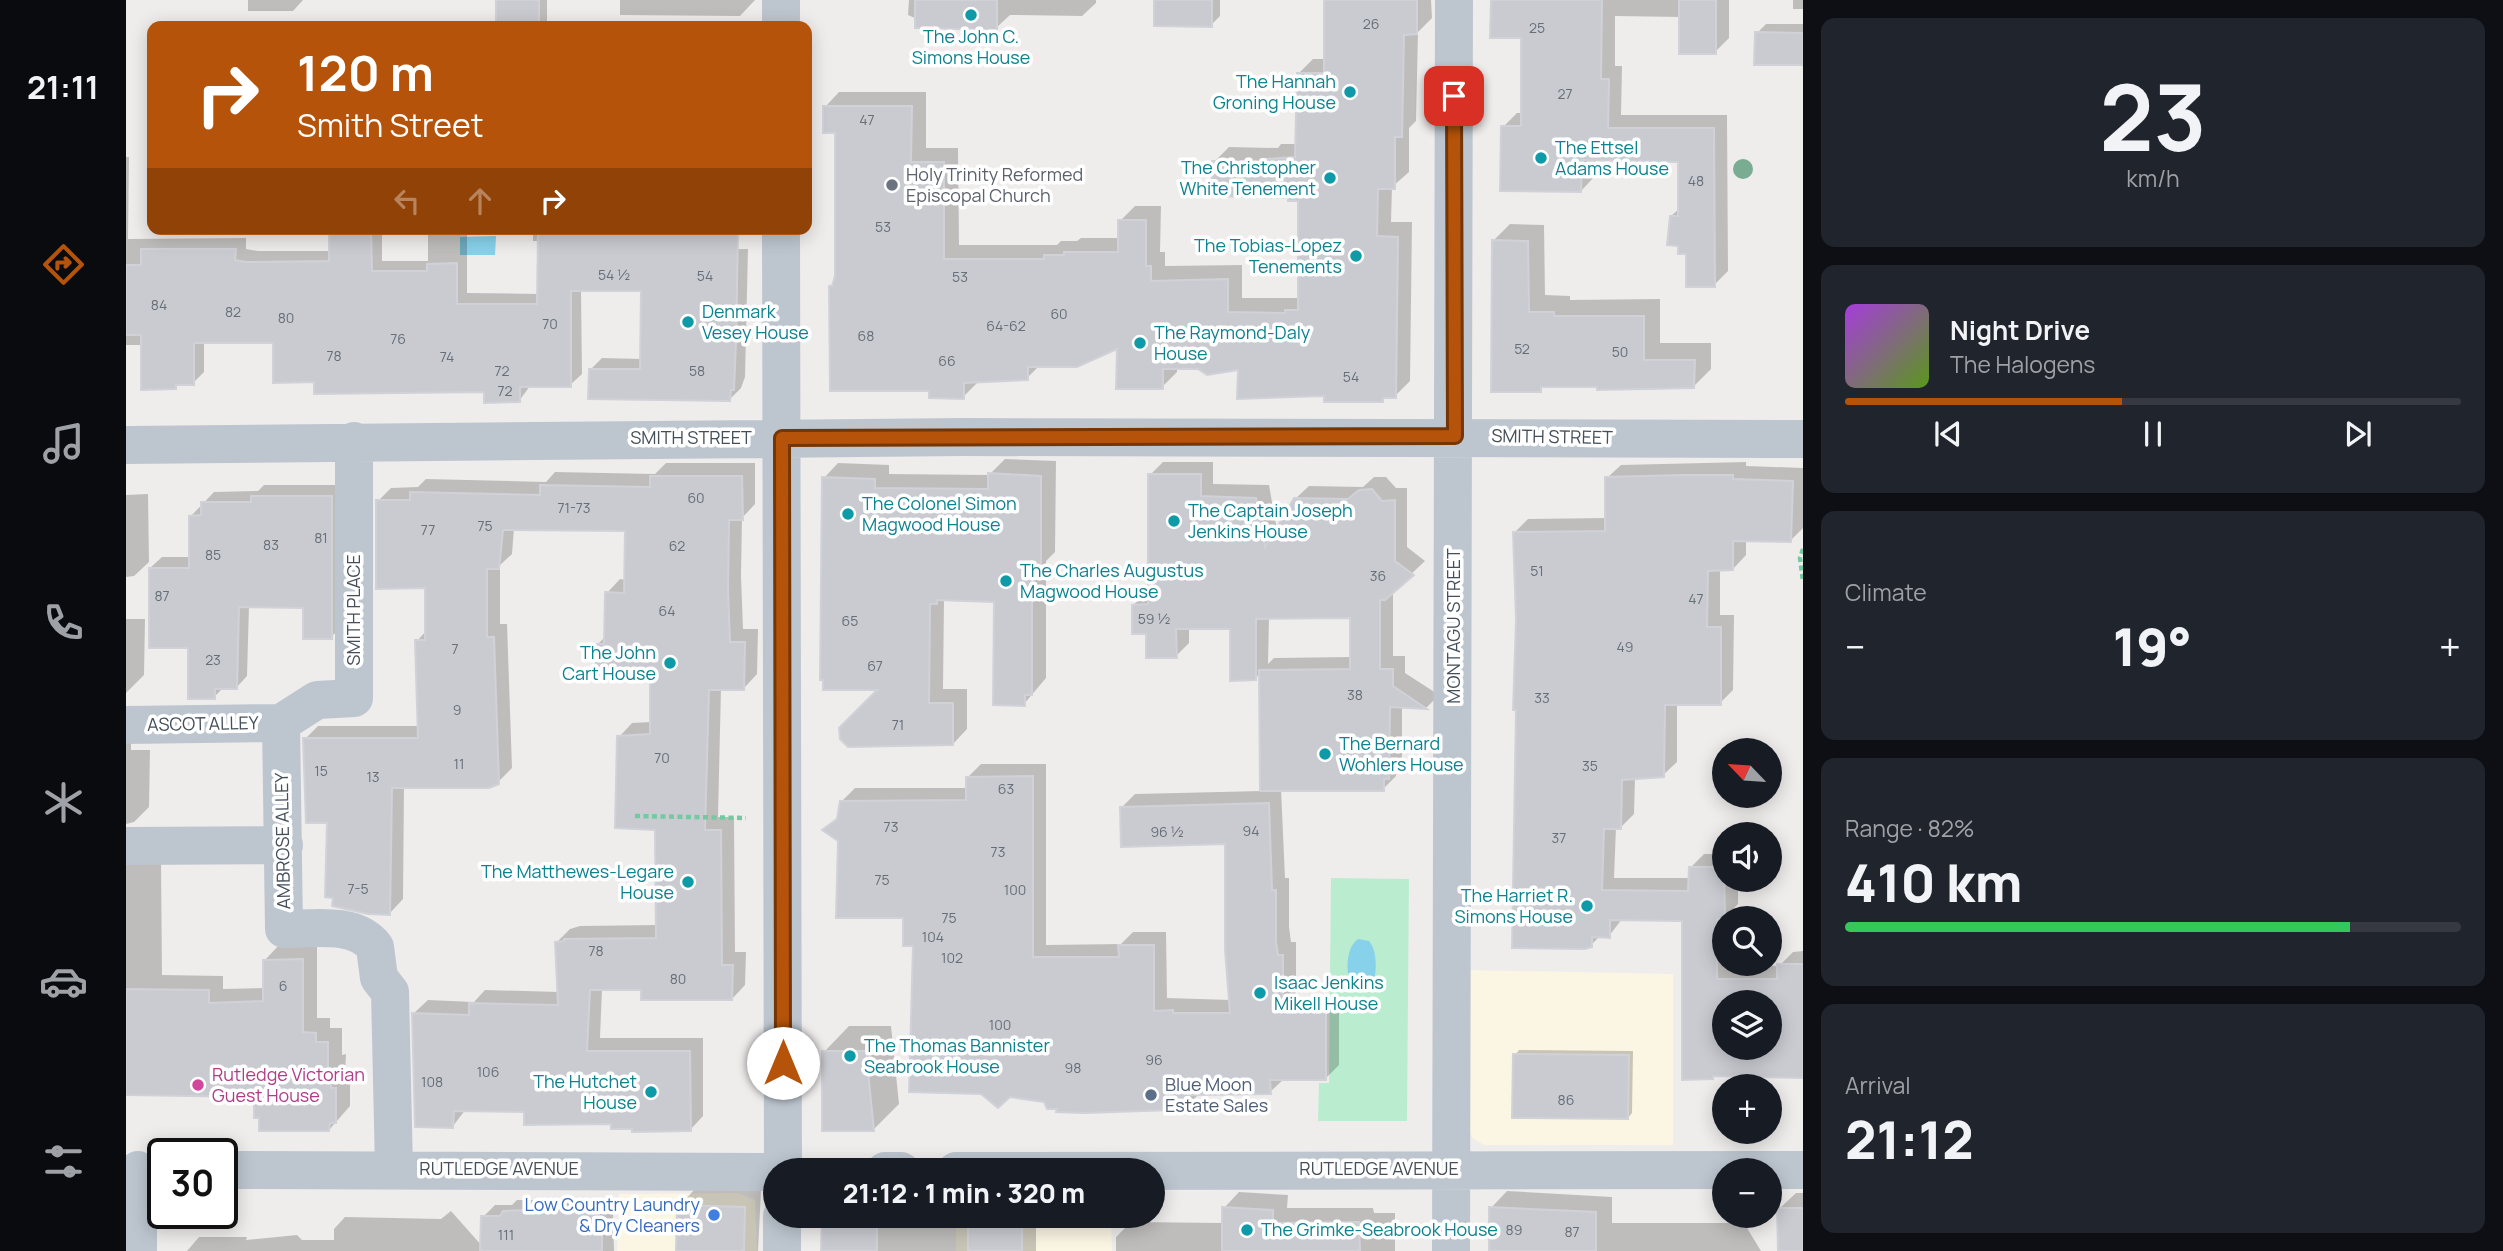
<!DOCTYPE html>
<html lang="en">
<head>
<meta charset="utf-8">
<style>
  :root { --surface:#171b24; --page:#20242c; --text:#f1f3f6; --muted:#9ea1a6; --line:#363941; --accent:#b45309 }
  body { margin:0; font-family:Manrope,sans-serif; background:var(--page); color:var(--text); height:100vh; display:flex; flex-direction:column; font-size:26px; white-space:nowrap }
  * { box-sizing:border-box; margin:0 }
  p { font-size:23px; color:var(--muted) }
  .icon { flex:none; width:38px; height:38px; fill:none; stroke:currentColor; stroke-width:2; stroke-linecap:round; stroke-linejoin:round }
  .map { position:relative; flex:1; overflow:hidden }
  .details { display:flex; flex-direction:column; gap:18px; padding:18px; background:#0d0f14; width:700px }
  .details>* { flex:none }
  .top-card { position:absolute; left:21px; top:21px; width:665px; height:214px; border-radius:14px; box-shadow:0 4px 18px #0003; background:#b45309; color:#fff; overflow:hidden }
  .needle { width:46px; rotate:295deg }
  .tools { position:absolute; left:1586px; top:738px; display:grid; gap:14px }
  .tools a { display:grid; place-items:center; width:70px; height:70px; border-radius:50%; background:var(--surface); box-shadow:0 4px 18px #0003; font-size:35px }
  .speed { position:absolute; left:21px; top:1138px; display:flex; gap:14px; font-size:35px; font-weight:700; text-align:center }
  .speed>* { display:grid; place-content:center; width:91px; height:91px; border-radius:50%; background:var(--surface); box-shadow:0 4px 18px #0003; line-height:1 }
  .speed .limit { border:4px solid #111; border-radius:10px; background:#fff; color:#111 }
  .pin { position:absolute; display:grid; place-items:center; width:60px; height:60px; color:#fff; margin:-30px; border-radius:14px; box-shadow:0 4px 10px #0006 }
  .me { position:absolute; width:77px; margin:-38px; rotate:0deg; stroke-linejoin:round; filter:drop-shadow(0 0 5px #0008) }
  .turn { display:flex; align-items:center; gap:24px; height:147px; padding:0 35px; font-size:32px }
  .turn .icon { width:91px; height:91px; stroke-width:2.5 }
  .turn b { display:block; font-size:49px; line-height:60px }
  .lanes { display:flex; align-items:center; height:66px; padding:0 35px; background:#0003; justify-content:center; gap:35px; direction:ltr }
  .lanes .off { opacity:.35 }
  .big { font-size:52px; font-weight:800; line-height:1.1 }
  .details .card { flex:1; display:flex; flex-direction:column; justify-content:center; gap:10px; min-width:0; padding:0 24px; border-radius:14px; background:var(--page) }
  .details .dial { align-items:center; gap:0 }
  .dial b { font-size:91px; line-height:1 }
  .song { display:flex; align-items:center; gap:21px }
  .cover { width:84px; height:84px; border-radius:10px; background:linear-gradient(135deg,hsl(280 70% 55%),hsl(90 70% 35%)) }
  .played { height:7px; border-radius:4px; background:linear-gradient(90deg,var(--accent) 45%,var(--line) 45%) }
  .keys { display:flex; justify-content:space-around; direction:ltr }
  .heat { display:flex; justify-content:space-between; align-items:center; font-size:38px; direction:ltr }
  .charge { height:10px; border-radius:5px; background:linear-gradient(90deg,#34c759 82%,var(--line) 0) }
  .trip { position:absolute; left:637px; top:1158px; width:402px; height:70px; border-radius:35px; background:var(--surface); box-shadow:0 4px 18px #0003; font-weight:800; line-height:70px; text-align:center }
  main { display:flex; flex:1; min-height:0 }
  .tabs { display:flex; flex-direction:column; width:126px; justify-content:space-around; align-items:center; background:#090b0e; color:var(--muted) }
  .tabs .icon { width:49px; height:49px }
  .tabs .on { color:var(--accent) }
  .tabs b { font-size:32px; color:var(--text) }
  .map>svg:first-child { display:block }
  .commercial { fill:#fbf5e4 }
  .green { fill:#baedcf }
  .water { fill:#87d2ea }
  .shadow { fill:#0003; fill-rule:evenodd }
  .building { fill:#c9cbd1; stroke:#d0d2d8; stroke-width:2; fill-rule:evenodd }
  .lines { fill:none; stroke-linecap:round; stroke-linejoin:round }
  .path { stroke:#73caa2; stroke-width:4.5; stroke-dasharray:5 3.5; stroke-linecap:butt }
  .minor { stroke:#bdc6cf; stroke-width:38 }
  .tree { fill:#79ac93 }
  .route-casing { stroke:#753606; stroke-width:18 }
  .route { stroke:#b45309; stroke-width:12 }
  .culture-dot { fill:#0f9aa8; stroke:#fff; stroke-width:2.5 }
  .worship-dot { fill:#6b7280; stroke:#fff; stroke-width:2.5 }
  .hotel-dot { fill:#d1479c; stroke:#fff; stroke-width:2.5 }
  .service-dot { fill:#5c6f8a; stroke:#fff; stroke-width:2.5 }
  .shop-dot { fill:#3f7fe0; stroke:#fff; stroke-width:2.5 }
  .labels { text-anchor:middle; stroke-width:7; stroke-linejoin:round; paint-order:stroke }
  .number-label { font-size:14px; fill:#666e77 }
  .culture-label { font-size:18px; fill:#0d838f; stroke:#fff; text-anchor:start }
  .worship-label { font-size:18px; fill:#5b616d; stroke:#fff; text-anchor:start }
  .street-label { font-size:18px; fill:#454f59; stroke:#fff }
  .hotel-label { font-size:18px; fill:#b23c85; stroke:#fff; text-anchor:start }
  .service-label { font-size:18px; fill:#4e5e75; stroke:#fff; text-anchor:start }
  .shop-label { font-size:18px; fill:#366cbe; stroke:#fff; text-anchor:end }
</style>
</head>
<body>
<main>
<nav class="tabs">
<b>21:11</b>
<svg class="icon on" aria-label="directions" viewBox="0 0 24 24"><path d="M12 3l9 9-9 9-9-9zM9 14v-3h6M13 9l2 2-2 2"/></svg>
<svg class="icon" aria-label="music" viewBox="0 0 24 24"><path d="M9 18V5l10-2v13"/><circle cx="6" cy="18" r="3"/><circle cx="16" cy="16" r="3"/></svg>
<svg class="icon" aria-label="phone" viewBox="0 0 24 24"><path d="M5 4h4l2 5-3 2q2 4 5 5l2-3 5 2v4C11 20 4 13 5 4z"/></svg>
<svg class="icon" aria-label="climate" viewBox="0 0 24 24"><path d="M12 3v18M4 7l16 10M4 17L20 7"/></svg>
<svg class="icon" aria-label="car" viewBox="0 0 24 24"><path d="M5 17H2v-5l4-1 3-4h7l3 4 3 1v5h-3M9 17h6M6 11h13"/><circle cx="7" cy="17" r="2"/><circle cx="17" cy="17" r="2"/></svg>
<svg class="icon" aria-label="filters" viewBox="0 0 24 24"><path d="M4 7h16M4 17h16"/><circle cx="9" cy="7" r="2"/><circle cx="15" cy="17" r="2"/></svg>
</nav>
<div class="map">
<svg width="1677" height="1251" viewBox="0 0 1677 1251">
  <rect width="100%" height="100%" fill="#efecec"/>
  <path class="commercial" d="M 1342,970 L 1547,974 L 1547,1145 L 1358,1145 L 1346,1138 L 1343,1130 Z
    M 612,1193 L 629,1200 L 631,1251 L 491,1251 L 493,1194 Z
    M 830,1216 L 985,1216 L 986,1251 L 830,1251 Z"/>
  <path class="green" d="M 1205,878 L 1283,879 L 1281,1121 L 1192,1121 L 1193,1083 L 1203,1083 Z"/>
  <path class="water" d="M 370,236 L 369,255 L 334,255 L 334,237 Z
    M 1232,939 L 1243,941 C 1252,951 1251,975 1246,987 L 1238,992 L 1227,989 C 1219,976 1219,948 1232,939 Z"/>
  <path class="shadow" d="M 122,0 L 177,0 L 167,11 L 122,11 Z
    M 372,0 L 421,0 L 421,24 L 372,26 Z
    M 494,0 L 629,0 L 614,16 L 494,15 Z
    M 783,0 L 970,0 L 970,3 L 956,16 L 884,15 L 870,28 L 791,19 L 782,15 Z
    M 1030,0 L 1094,0 L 1094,16 L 1085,25 Z
    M 1197,0 L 1305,0 L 1306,18 L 1292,32 L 1290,121 L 1283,128 L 1283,172 L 1266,187 L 1265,222 L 1286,222 L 1284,381 L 1269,396 L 1261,396 L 1256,401 L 1200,394 L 1114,368 L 1051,367 L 1051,372 L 1036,387 L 992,346 L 914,365 L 901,378 L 852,382 L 837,397 L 805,390 L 705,287 L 709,283 L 711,131 L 699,107 L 713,92 L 800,92 L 800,148 L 832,148 L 833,245 L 931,245 L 935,241 L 951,241 L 955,238 L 994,238 L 994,221 L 1009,206 L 1035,206 L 1034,252 L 1039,252 L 1039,266 L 1116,265 L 1116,298 L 1172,298 L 1174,199 L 1088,162 L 1103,147 L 1152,148 L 1155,144 L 1171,144 L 1173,73 L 1187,59 L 1199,59 Z
    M 1367,0 L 1603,0 L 1603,38 L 1589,52 L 1555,17 L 1489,16 L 1489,66 L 1496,66 L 1495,115 L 1601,115 L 1602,271 L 1588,285 L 1562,253 L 1545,216 L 1554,208 L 1554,160 L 1469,158 L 1469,176 L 1455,191 L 1377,127 L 1391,113 L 1396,113 L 1397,37 Z
    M 1667,0 L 1677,0 L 1677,9 L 1667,9 Z
    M 1640,24 L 1677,24 L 1677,64 L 1631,33 Z
    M 0,157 L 3,157 L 2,239 L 120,238 L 120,249 L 132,251 L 204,251 L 204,229 L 256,229 L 256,261 L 302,261 L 302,229 L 341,229 L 341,293 L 413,294 L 413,241 L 407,241 L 407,229 L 524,229 L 524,250 L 622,249 L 619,377 L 615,388 L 604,399 L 465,369 L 476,358 L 516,359 L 517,290 L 455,290 L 456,374 L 444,385 L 404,386 L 393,401 L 360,390 L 190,381 L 149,341 L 78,341 L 78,372 L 67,383 L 54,383 L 49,388 L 16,345 L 0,345 Z
    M 1384,224 L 1418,225 L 1419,295 L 1444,296 L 1444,300 L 1534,299 L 1534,343 L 1585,343 L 1585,369 L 1568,386 L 1419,385 L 1414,390 L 1367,241 Z
    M 879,459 L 930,461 L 929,552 L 920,561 L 920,678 L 898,704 L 869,601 L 818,599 L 817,689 L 841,689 L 841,729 L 827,744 L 755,688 L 698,478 L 712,463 L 763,465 L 763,474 L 863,475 Z
    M 1037,462 L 1087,462 L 1087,484 L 1143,485 L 1151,530 L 1169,499 L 1183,486 L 1237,487 L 1248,477 L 1260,477 L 1270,488 L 1281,488 L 1281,547 L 1299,561 L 1267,591 L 1267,656 L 1279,656 L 1279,673 L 1313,695 L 1301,707 L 1276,706 L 1276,764 L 1270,770 L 1270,776 L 1257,789 L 1155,789 L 1159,878 L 1163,878 L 1163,927 L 1165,942 L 1170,942 L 1170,1000 L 1213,999 L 1213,1065 L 1199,1079 L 1158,1079 L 1144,1092 L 1074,1093 L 1062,1105 L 932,1107 L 920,1101 L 789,944 L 779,916 L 713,840 L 698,829 L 714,815 L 715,802 L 729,788 L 842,788 L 842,777 L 855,764 L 920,764 L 920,945 L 995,944 L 1007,932 L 1040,932 L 1041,998 L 1105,1000 L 1101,843 L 996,807 L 1009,794 L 1136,791 L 1135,672 L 1129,679 L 1106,627 L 1063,627 L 1063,643 L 1050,656 L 1022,633 L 1007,605 L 1023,592 L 1024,475 ZM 1143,617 L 1225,617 L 1225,657 L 1148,658 L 1142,664 Z
    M 1620,462 L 1620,466 L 1677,468 L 1677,528 L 1664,541 L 1620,540 L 1620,555 L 1607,569 L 1594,569 L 1594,615 L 1608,615 L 1607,690 L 1594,703 L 1551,703 L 1551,762 L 1537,775 L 1509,777 L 1508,814 L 1495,827 L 1490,827 L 1488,878 L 1564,878 L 1564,868 L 1578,854 L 1598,854 L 1598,880 L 1612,880 L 1612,904 L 1604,912 L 1604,919 L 1598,919 L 1598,964 L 1653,966 L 1667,952 L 1677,951 L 1677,1076 L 1590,1074 L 1586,1078 L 1558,920 L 1496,919 L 1483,936 L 1474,936 L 1465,945 L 1391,620 L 1389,532 L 1402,519 L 1481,518 L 1481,478 L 1495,465 ZM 1598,1003 L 1643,1003 L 1643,1048 L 1598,1048 Z
    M 540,463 L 629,463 L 629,504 L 616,518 L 615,576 L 617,629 L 632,629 L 631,674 L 618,688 L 595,688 L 592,817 L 608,817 L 609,952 L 620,952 L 619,985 L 606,999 L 517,989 L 476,989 L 474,1038 L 577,1038 L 577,1116 L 564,1130 L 508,1127 L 400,1110 L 340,1109 L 327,1126 L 288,1013 L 302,1000 L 348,1002 L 359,990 L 433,992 L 431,942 L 444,929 L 454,926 L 532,925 L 530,828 L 493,737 L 506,723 L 525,722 L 526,676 L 471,645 L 480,636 L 481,593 L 494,579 L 500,580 L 501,530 L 388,528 L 386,554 L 374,565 L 374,624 L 381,624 L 386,768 L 372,782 L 278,786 L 277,899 L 264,913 L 202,821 L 179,739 L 192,726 L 293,726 L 291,641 L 301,630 L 301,586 L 252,501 L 265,488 L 292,487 L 300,479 L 420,482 L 429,472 L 529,474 Z
    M 138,485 L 217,485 L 217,625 L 205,637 L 179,606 L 123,606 L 121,676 L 110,688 L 98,687 L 88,697 L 24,568 L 36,557 L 65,557 L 65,516 L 88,492 L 132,491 Z
    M 22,494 L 23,562 L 8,576 L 0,577 L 0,495 Z
    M 0,619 L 19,619 L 18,675 L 0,693 Z
    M 0,742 L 5,742 L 5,750 L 24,750 L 23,807 L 8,822 L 0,824 Z
    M 0,847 L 35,862 L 36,975 L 97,976 L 97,989 L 139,988 L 139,960 L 153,945 L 191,945 L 191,1018 L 204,1018 L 204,1028 L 216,1028 L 216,1055 L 220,1054 L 219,1074 L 224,1073 L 224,1106 L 203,1130 L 135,1130 L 130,1095 L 0,1094 Z
    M 723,1026 L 765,1026 L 773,1104 L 747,1130 L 698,1052 Z
    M 1393,1050 L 1507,1051 L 1506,1113 L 1502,1118 L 1389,1055 Z
    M 569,1189 L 635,1191 L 632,1251 L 552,1251 L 553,1206 Z
    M 1381,1191 L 1486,1197 L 1486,1223 L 1618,1223 L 1635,1251 L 1365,1251 L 1365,1208 Z
    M 1113,1192 L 1162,1195 L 1161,1208 L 1247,1208 L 1248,1213 L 1269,1213 L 1269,1251 L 990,1251 L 990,1237 L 1005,1222 L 1098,1223 L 1098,1208 Z
    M 1670,1193 L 1677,1193 L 1677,1251 L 1654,1251 L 1653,1209 Z
    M 391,1200 L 478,1200 L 478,1209 L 487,1213 L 488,1251 L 61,1251 L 73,1237 L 121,1237 L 120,1240 L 171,1235 L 176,1240 L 208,1240 L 208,1229 L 219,1217 L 315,1219 L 325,1211 L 356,1246 L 357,1217 L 369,1205 L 386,1205 Z
    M 697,1216 L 910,1216 L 910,1251 L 697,1251 Z"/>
  <path class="building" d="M 370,0 L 413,0 L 413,26 L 370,26 Z
    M 789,0 L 871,0 L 871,30 L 789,28 Z
    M 1028,0 L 1086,0 L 1086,27 L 1028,26 Z
    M 1198,0 L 1291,0 L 1291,34 L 1278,35 L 1276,137 L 1269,137 L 1269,189 L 1252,189 L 1251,236 L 1272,237 L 1270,398 L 1257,398 L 1257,402 L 1198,402 L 1198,396 L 1111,399 L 1112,370 L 1081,375 L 1072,369 L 1037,369 L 1037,389 L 990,389 L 991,349 L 951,367 L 902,367 L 902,380 L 838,383 L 838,399 L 803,398 L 803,391 L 704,391 L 703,286 L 706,286 L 709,276 L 709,133 L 697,133 L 697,106 L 786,106 L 785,162 L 818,162 L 818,259 L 918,259 L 918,255 L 938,255 L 938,252 L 992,252 L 992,220 L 1020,220 L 1020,266 L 1025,266 L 1025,281 L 1102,279 L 1102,312 L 1159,313 L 1159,310 L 1172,310 L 1172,201 L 1162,201 L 1162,198 L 1085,196 L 1086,161 L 1139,162 L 1139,159 L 1169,157 L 1171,73 L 1198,73 Z
    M 1365,0 L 1476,0 L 1475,79 L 1483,79 L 1482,128 L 1588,128 L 1589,287 L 1560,287 L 1560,254 L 1552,254 L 1552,246 L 1541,245 L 1544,216 L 1552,216 L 1552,162 L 1456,160 L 1455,192 L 1374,191 L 1375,126 L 1395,126 L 1395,38 L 1364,38 Z
    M 1553,0 L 1590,0 L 1590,54 L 1553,54 Z
    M 1629,32 L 1677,33 L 1677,65 L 1628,65 Z
    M 203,229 L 245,229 L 246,271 L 301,271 L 301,264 L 331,263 L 331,304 L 411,304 L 412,229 L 612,229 L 610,342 L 608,390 L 605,390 L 604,401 L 462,399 L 463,369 L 514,369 L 515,291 L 445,291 L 445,387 L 394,387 L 394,402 L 358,403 L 358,392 L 188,394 L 188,382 L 147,383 L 147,343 L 68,343 L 68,385 L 50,385 L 50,389 L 15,390 L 15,335 L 0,335 L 0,265 L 15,265 L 15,249 L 110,249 L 109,260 L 120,262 L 203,261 Z
    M 1366,240 L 1402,241 L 1403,312 L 1428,312 L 1428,316 L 1518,316 L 1518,360 L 1569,360 L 1568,388 L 1471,390 L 1471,387 L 1415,387 L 1415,392 L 1365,392 Z
    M 862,473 L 915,476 L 915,568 L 906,568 L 906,695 L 899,695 L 899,706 L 867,705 L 868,602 L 811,600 L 811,604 L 804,604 L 803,703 L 827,703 L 827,745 L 722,747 L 714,739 L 713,728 L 751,690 L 697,690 L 697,680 L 694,680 L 696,477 L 749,479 L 749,488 L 862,489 Z
    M 1022,474 L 1075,474 L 1075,496 L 1130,498 L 1139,547 L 1168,498 L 1222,499 L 1233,490 L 1246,489 L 1256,501 L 1269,500 L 1269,561 L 1288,575 L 1259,600 L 1254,600 L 1254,669 L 1267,669 L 1267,686 L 1301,709 L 1264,707 L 1263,779 L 1258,779 L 1258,791 L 1134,791 L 1133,670 L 1224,669 L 1224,618 L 1130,619 L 1130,680 L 1104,681 L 1104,629 L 1050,629 L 1051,658 L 1020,658 L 1020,634 L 1006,634 L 1006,605 L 1022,604 Z
    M 1558,475 L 1607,475 L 1607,479 L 1667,481 L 1665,542 L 1607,541 L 1607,570 L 1582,571 L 1581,627 L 1595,627 L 1595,705 L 1539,705 L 1538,777 L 1496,780 L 1495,829 L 1478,829 L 1476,890 L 1562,891 L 1563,867 L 1598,867 L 1599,919 L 1591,919 L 1591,979 L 1651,979 L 1651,964 L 1677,964 L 1677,1078 L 1587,1076 L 1587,1079 L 1556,1080 L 1556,921 L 1484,920 L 1484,938 L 1466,937 L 1466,947 L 1459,949 L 1386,948 L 1390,710 L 1387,710 L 1390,620 L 1387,532 L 1479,531 L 1479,477 ZM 1598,1003 L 1643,1003 L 1643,1048 L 1598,1048 Z
    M 524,476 L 616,476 L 617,520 L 603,520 L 602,590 L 604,642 L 619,642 L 618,690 L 583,690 L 579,830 L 595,830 L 596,965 L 607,965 L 606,1000 L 515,1000 L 515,990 L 464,990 L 461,1051 L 564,1051 L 565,1131 L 506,1132 L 506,1129 L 485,1129 L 485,1124 L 398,1125 L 398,1112 L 328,1111 L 327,1128 L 289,1127 L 286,1013 L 343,1015 L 343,1003 L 432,1005 L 429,942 L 438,941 L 438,939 L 530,938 L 529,830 L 489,828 L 491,736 L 524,734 L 524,678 L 470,677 L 470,644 L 478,644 L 479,592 L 498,593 L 499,531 L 377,530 L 373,569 L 361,569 L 361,637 L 368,637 L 373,784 L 363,788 L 266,788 L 264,915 L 242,914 L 206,906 L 207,898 L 199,897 L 201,823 L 180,823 L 177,738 L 292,738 L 289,640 L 299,640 L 299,588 L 250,589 L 250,500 L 284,500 L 284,492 L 414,495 L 414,485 L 524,487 Z
    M 125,496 L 206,496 L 206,639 L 177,639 L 177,608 L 113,607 L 111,689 L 89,689 L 89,699 L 62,699 L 62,648 L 23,648 L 23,568 L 63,568 L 63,516 L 75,515 L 75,502 L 125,502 Z
    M 907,776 L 907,957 L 993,957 L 992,945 L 1028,945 L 1028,1011 L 1047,1010 L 1047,1013 L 1104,1013 L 1099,950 L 1099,844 L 995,847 L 994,807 L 1143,803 L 1146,890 L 1150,890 L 1150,942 L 1152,955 L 1157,955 L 1157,1012 L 1200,1012 L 1200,1080 L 1144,1080 L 1145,1094 L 1063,1095 L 1063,1107 L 1047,1110 L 958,1113 L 930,1112 L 931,1109 L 921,1109 L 918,1102 L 884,1097 L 872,1108 L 855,1094 L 783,1092 L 787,946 L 777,946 L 777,918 L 710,918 L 712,841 L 696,830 L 711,819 L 714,801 L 840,800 L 840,777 Z
    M 177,959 L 177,1032 L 190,1033 L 190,1042 L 202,1042 L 202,1069 L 205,1068 L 205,1088 L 210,1088 L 210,1123 L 204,1123 L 203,1131 L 133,1131 L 133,1118 L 128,1118 L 128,1097 L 0,1095 L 0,989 L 83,990 L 83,1003 L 137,1001 L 137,960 Z
    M 696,1051 L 740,1051 L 748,1131 L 696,1131 Z
    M 1387,1054 L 1503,1055 L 1502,1119 L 1386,1118 Z
    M 551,1205 L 619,1207 L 618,1251 L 550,1251 Z
    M 1096,1207 L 1147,1210 L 1147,1223 L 1233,1222 L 1234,1251 L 1096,1251 Z
    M 1363,1207 L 1470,1212 L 1470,1251 L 1363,1251 Z
    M 1651,1208 L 1677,1208 L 1677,1251 L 1652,1251 Z
    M 424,1209 L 467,1211 L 466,1221 L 476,1225 L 476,1251 L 354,1251 L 355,1216 L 374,1216 L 377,1211 Z
    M 696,1216 L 751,1216 L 751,1251 L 695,1251 Z
    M 842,1216 L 896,1216 L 896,1251 L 842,1251 Z"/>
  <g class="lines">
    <path class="path" d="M 1677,549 L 1674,558 L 1677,581
      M 509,816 L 620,818"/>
    <path class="minor" d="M 655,0 L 655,26
      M 655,229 L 657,1171
      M 0,445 L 837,437 L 1677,439
      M 155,723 L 158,929 C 187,929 229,921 249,947 L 253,978 L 264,992 L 268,1169
      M 155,723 L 191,700 L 228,698 L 228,441
      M 0,725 L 155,723
      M 0,846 L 158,845
      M 12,1170 L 12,1251
      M 96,1170 L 649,1172
      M 759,1171 L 775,1171
      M 830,1171 L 1677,1170
      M 656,1251 L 656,1216
      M 1325,1251 L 1328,0"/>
  </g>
  <circle class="tree" cx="1617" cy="169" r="10"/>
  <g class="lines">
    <defs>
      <path id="route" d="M 657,1063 L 656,438 L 1329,436 L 1328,96"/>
    </defs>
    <use href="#route" class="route-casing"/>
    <use href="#route" class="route"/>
  </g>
  <g class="culture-dot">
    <circle cx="845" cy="15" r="7"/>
    <circle cx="1224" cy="92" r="7"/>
    <circle cx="1415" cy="158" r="7"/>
    <circle cx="1204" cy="178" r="7"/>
    <circle cx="1230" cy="256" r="7"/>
    <circle cx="562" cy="322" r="7"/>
    <circle cx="1014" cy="343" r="7"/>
    <circle cx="722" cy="514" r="7"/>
    <circle cx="1048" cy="521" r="7"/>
    <circle cx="880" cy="581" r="7"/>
    <circle cx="544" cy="663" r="7"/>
    <circle cx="1199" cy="754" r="7"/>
    <circle cx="562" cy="882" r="7"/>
    <circle cx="1461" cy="906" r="7"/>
    <circle cx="1134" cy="993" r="7"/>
    <circle cx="724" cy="1056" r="7"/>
    <circle cx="525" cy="1092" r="7"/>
    <circle cx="1121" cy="1230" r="7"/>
  </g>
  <circle class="worship-dot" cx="766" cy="185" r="7"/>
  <circle class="hotel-dot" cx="72" cy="1085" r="7"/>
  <circle class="service-dot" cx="1025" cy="1095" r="7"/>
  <circle class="shop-dot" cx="588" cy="1215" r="7"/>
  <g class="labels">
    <g class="number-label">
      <text x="1245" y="29">26</text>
      <text x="1411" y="33">25</text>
      <text x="1439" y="99">27</text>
      <text x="741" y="125">47</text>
      <text x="1570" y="186">48</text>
      <text x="757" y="232">53</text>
      <text x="488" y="280">54 ½</text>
      <text x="579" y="281">54</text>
      <text x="834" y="282">53</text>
      <text x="33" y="310">84</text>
      <text x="107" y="317">82</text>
      <text x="933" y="319">60</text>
      <text x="160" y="323">80</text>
      <text x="424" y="329">70</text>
      <text x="880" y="331">64-62</text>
      <text x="740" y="341">68</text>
      <text x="272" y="344">76</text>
      <text x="1396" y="354">52</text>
      <text x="1494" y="357">50</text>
      <text x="208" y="361">78</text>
      <text x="321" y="362">74</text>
      <text x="821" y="366">66</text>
      <text x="376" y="376">72</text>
      <text x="571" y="376">58</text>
      <text x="1225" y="382">54</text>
      <text x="379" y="396">72</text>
      <text x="570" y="503">60</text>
      <text x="448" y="513">71-73</text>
      <text x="359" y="531">75</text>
      <text x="302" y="535">77</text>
      <text x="195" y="543">81</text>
      <text x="145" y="550">83</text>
      <text x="551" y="551">62</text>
      <text x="87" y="560">85</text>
      <text x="1411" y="576">51</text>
      <text x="1252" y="581">36</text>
      <text x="36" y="601">87</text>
      <text x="1570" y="604">47</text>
      <text x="541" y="616">64</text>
      <text x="1028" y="624">59 ½</text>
      <text x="724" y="626">65</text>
      <text x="1499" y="652">49</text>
      <text x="329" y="654">7</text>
      <text x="87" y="665">23</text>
      <text x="749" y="671">67</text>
      <text x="1229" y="700">38</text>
      <text x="1416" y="703">33</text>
      <text x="331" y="715">9</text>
      <text x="772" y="730">71</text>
      <text x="536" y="763">70</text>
      <text x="333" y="769">11</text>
      <text x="1464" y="771">35</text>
      <text x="195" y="776">15</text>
      <text x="247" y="782">13</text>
      <text x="880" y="794">63</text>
      <text x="765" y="832">73</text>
      <text x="1125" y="836">94</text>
      <text x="1041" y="837">96 ½</text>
      <text x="1433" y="843">37</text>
      <text x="872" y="857">73</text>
      <text x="756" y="885">75</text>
      <text x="232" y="894">7-5</text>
      <text x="889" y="895">100</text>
      <text x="823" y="923">75</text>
      <text x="807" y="942">104</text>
      <text x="470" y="956">78</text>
      <text x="826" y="963">102</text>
      <text x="552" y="984">80</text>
      <text x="157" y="991">6</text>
      <text x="874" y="1030">100</text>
      <text x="1028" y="1065">96</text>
      <text x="947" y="1073">98</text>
      <text x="362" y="1077">106</text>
      <text x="306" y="1087">108</text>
      <text x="1440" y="1105">86</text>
      <text x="1388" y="1235">89</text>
      <text x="1446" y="1237">87</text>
      <text x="380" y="1240">111</text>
    </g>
    <g class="culture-label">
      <text x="845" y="43" text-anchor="middle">The John C.<tspan x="845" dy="21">Simons House</tspan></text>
      <text x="1210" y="88" text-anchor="end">The Hannah<tspan x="1210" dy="21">Groning House</tspan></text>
      <text x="1429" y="154">The Ettsel<tspan x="1429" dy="21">Adams House</tspan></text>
      <text x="1190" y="174" text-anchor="end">The Christopher<tspan x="1190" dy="21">White Tenement</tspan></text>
      <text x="1216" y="252" text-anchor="end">The Tobias-Lopez<tspan x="1216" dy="21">Tenements</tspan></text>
      <text x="576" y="318">Denmark<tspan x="576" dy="21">Vesey House</tspan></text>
      <text x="1028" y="339">The Raymond-Daly<tspan x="1028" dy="21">House</tspan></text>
      <text x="736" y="510">The Colonel Simon<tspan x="736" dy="21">Magwood House</tspan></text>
      <text x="1062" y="517">The Captain Joseph<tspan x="1062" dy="21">Jenkins House</tspan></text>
      <text x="894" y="577">The Charles Augustus<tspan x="894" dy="21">Magwood House</tspan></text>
      <text x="530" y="659" text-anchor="end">The John<tspan x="530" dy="21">Cart House</tspan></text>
      <text x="1213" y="750">The Bernard<tspan x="1213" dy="21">Wohlers House</tspan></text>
      <text x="548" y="878" text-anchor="end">The Matthewes-Legare<tspan x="548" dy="21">House</tspan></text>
      <text x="1447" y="902" text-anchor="end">The Harriet R.<tspan x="1447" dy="21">Simons House</tspan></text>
      <text x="1148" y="989">Isaac Jenkins<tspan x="1148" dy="21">Mikell House</tspan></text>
      <text x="738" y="1052">The Thomas Bannister<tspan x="738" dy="21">Seabrook House</tspan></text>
      <text x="511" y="1088" text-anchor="end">The Hutchet<tspan x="511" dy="21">House</tspan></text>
      <text x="1135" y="1236">The Grimke-Seabrook House</text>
    </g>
    <g class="worship-label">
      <text x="780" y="181">Holy Trinity Reformed<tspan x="780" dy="21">Episcopal Church</tspan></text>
    </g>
    <g class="street-label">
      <text transform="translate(1426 437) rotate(1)" y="6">SMITH STREET</text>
      <text x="565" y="444">SMITH STREET</text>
      <text transform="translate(228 610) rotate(-90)" y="6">SMITH PLACE</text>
      <text transform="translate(1328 626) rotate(-90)" y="6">MONTAGU STREET</text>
      <text transform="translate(77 724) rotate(-1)" y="6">ASCOT ALLEY</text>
      <text transform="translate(157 841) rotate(-91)" y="6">AMBROSE ALLEY</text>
      <text x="373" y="1175">RUTLEDGE AVENUE</text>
      <text x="1253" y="1175">RUTLEDGE AVENUE</text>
    </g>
    <g class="hotel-label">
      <text x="86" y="1081">Rutledge Victorian<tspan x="86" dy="21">Guest House</tspan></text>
    </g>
    <g class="service-label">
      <text x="1039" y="1091">Blue Moon<tspan x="1039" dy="21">Estate Sales</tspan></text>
    </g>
    <g class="shop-label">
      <text x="574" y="1211">Low Country Laundry<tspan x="574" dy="21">&amp; Dry Cleaners</tspan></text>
    </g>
  </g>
</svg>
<div class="tools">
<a><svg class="needle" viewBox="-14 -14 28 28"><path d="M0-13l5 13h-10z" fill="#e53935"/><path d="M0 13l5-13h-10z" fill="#9ea1a6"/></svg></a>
<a><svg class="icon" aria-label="sound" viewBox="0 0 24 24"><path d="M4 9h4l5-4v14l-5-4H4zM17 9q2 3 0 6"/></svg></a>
<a><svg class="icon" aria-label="search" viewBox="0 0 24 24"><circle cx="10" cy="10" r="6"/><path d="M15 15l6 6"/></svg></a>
<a><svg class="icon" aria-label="layers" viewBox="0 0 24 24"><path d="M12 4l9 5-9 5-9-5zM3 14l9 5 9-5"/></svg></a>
<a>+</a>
<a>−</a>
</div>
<div class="speed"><div class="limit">30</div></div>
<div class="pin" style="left:1328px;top:96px;background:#d93025"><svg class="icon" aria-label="arrive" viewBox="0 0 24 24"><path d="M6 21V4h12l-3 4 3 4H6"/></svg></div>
<svg class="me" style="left:657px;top:1063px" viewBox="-20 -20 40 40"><circle r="19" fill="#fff"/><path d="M0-13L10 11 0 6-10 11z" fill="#b45309"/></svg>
<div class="trip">21:12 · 1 min · 320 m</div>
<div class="top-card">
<div class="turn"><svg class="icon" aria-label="right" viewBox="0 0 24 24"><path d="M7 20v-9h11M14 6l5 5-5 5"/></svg><div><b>120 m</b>Smith Street</div></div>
<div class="lanes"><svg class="icon off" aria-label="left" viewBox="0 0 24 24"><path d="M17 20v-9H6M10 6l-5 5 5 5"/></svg><svg class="icon off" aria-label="ahead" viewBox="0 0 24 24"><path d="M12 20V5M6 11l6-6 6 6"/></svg><svg class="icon" aria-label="right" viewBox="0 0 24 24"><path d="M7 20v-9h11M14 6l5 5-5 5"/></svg></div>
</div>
</div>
<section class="details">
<div class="card dial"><b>23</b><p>km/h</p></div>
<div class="card">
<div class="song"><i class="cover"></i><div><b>Night Drive</b><p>The Halogens</p></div></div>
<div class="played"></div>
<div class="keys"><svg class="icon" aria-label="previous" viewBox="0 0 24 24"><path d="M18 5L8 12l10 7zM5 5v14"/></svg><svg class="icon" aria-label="pause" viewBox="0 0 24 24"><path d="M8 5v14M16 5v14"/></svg><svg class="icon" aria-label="next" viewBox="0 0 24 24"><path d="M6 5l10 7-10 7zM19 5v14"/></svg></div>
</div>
<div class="card"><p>Climate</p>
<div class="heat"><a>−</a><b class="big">19°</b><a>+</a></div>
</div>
<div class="card"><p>Range · 82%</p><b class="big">410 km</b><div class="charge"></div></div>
<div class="card"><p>Arrival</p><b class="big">21:12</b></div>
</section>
</main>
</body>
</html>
